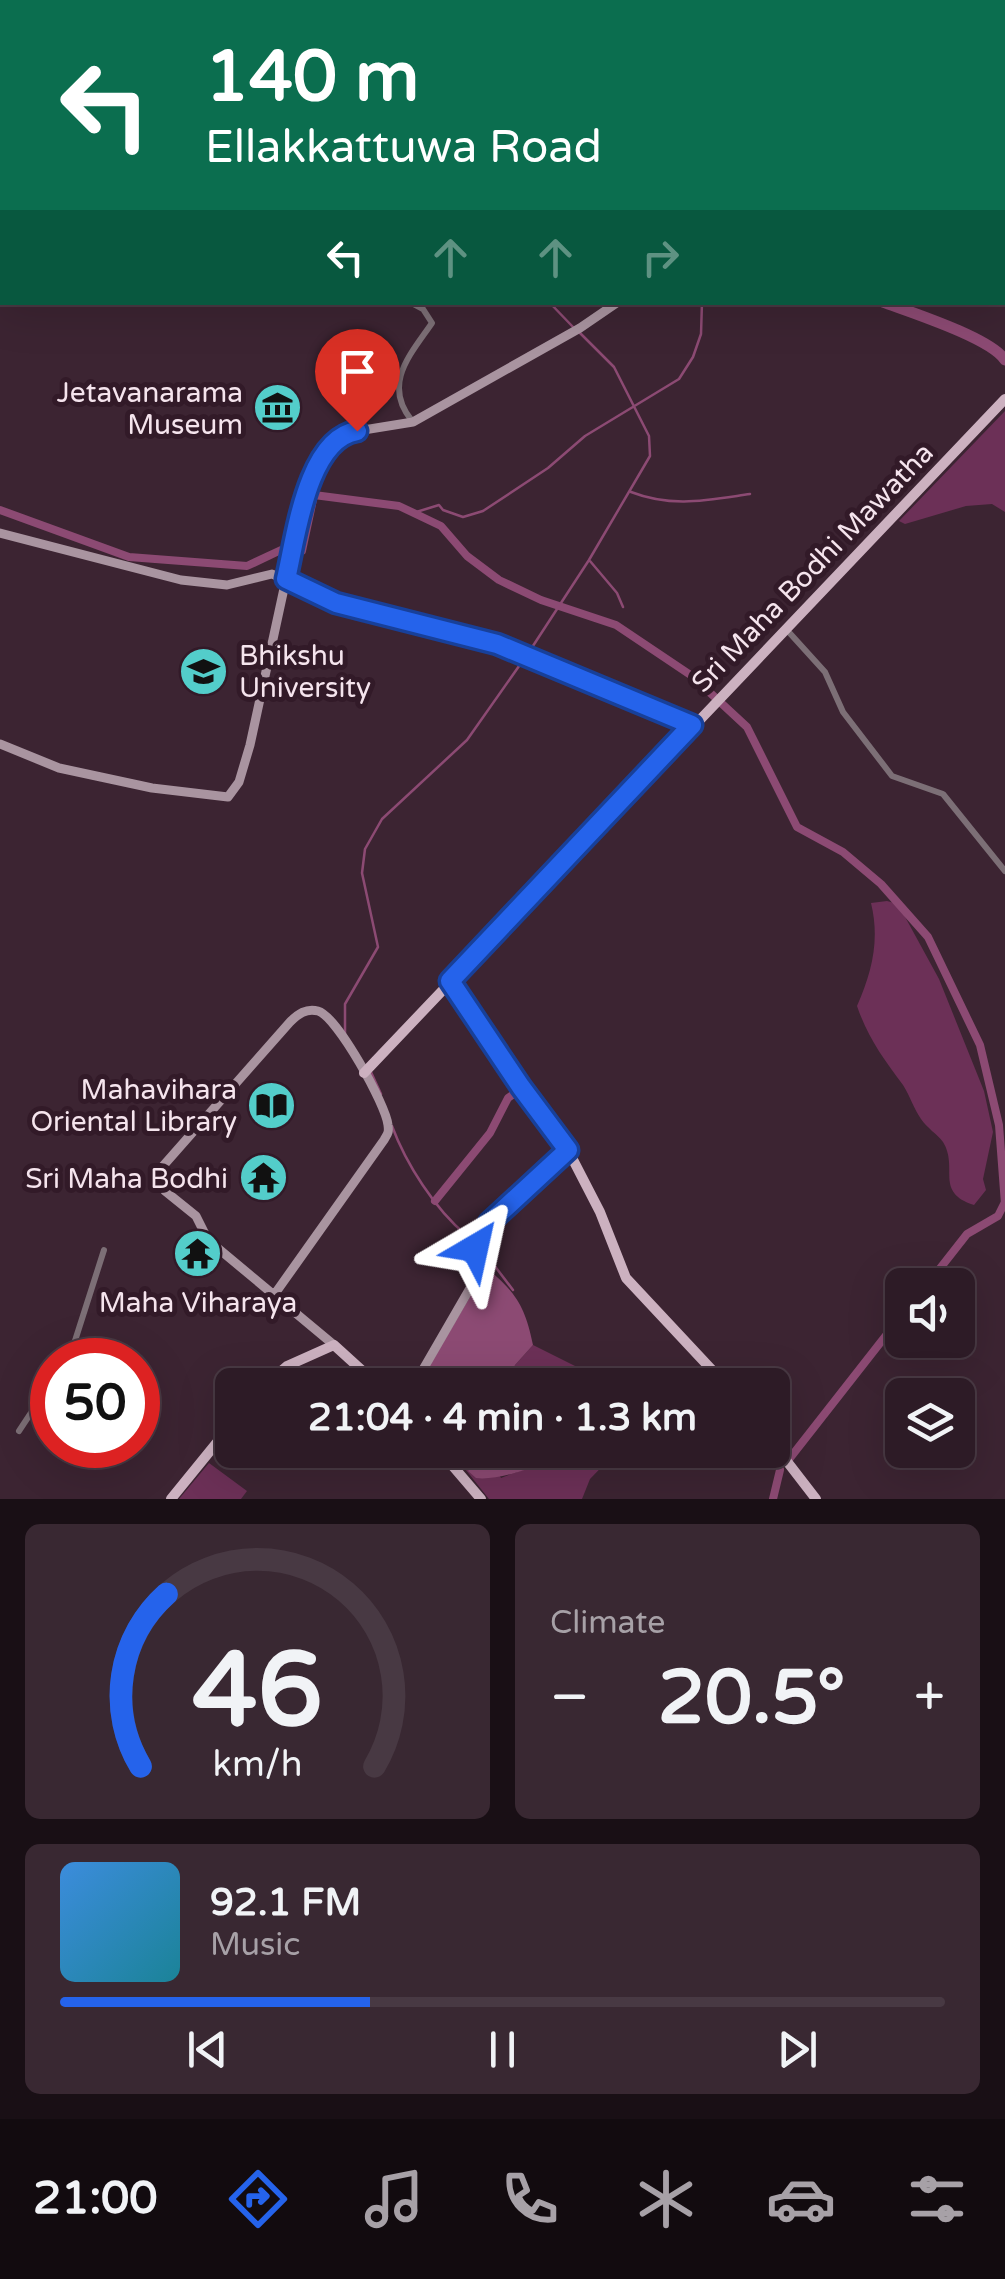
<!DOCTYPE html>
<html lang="en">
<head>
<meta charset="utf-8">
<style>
  :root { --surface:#2d1b26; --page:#392832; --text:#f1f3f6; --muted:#a7a1a7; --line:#483943; --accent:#2563eb }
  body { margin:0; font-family:"Varela Round",sans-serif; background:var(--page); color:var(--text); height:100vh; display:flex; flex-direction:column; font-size:38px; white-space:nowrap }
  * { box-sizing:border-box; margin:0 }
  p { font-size:32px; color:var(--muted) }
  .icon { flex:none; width:55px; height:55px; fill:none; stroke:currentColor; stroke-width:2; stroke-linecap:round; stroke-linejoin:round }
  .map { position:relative; height:1499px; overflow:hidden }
  .details { display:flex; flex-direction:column; gap:25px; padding:25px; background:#190f15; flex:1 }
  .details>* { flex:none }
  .top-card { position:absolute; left:0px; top:0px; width:1005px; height:305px; box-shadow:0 10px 40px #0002,0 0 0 2px var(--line); background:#0b6e4f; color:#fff; overflow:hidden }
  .fabs { position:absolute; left:885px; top:1268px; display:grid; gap:20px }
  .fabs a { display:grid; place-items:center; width:90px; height:90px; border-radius:15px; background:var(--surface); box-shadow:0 10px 40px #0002,0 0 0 2px var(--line); font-size:50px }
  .speed { position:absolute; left:30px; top:1338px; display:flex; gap:20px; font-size:50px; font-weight:700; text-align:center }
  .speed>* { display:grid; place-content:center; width:130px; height:130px; border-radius:50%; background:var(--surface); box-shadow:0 10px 40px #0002,0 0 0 2px var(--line); line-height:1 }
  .speed .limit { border:15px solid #d22; background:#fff; color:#111 }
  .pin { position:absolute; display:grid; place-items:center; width:85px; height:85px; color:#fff; margin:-102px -42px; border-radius:50% 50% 50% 0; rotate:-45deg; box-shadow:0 0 10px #0007 }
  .pin .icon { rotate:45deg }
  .me { position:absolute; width:110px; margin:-55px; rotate:36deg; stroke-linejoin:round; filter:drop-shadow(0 0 8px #0008) }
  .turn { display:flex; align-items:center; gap:35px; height:210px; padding:0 40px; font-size:45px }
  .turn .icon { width:130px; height:130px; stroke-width:2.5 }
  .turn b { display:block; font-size:70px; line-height:85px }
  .lanes { display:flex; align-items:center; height:95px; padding:0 40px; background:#0003; justify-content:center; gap:50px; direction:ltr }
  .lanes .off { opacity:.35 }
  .big { font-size:75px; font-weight:700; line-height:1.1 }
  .details .card { flex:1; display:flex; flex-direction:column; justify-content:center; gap:15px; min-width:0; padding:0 35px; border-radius:15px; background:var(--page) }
  .details .dial { align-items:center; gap:0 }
  .dial svg { height:260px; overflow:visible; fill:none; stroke:var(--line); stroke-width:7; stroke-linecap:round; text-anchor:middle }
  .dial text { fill:var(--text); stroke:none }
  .song { display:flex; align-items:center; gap:30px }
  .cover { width:120px; height:120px; border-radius:15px; background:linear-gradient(135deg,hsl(210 70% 55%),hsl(190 70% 35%)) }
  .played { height:10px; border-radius:5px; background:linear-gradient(90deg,var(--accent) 35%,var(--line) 35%) }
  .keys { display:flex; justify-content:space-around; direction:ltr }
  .heat { display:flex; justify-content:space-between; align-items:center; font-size:55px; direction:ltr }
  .details .tiles { flex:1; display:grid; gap:25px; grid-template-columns:1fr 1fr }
  .card:last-child { grid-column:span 2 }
  .trip { position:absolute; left:215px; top:1368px; width:575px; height:100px; border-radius:15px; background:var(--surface); box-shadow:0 10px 40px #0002,0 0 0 2px var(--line); font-weight:700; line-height:100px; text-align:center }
  .tab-bar { display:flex; height:160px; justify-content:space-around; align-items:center; background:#120b0f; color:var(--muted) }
  .tab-bar .icon { width:70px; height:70px }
  .tab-bar .selected { color:var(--accent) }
  .tab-bar b { font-size:45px; color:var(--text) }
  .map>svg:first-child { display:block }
  .green { fill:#6c3057 }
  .water { fill:#8c4a73 }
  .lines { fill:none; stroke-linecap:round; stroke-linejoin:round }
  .stream { stroke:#8c4a73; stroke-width:2.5 }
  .canal { stroke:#8c4a73; stroke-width:8 }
  .river { stroke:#8c4a73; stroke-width:11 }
  .street { stroke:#7c6f76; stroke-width:6 }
  .secondary { stroke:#a994a0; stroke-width:9 }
  .primary { stroke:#ccb1c0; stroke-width:10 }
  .route-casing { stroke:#184099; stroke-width:25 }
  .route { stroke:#2563eb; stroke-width:18 }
  .labels { text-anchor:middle; stroke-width:10; stroke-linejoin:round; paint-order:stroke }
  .poi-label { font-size:28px; fill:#f5e4ed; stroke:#321a28; text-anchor:end }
  .street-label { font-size:28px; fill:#f5e4ed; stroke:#321a28 }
</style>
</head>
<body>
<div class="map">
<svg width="1005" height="1499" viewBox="0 0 1005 1499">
  <rect width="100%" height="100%" fill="#3c2432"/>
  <path class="green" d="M 1005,411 L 1005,512 L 992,504 L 966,506 L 905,524 L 899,521 Z
    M 887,901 L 898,904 L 939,979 L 984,1091 L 993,1132 L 983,1179 L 986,1190 L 974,1205 C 934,1192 959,1168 943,1142 C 937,1134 927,1128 921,1119 C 914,1109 910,1096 903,1085 C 883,1058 868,1038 857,1006 C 872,972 880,940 871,903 Z
    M 533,1345 L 613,1385 L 508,1385 L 515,1365 Z
    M 450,1450 L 489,1450 L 487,1453 L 501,1478 C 519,1470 546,1466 555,1450 L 618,1450 L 590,1479 L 582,1499 L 489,1499 Z
    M 209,1463 L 247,1491 L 241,1499 L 179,1499 Z"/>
  <path class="water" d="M 487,1268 C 516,1293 525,1306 533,1345 L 515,1365 L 508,1385 L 418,1385 Z
    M 489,1450 L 555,1450 L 556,1451 C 544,1467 497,1481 476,1478 L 468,1471 Z"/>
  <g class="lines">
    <path class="stream" d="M 328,0 L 328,2
      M 549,302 L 573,327
      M 631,492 C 672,508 708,500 750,494
      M 413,513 L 439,505 L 443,510 L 463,517 L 483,511 L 548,468 L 585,436 L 679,379 L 693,357 L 701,334 L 702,302
      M 590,561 L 617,593 L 623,607
      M 529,652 L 589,560 L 650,456 L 649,436 L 614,367 L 579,332
      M 345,1035 L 345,1004 L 378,947 L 362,873 L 365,849 L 382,819 L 467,740 L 524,659
      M 370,1070 L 381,1094
      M 392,1126 C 406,1164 435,1209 466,1235
      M 481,1248 L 513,1290"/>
    <path class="canal" d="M 0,510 L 129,557 L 247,566 L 281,550 L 302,551 L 314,495 L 399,506 L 441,526 L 467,556 L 499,580 L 541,600 L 616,625 L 692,676 L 747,727 L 797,827 L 843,852 L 881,884 L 928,937 L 980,1045 L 999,1125 L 1005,1204
      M 435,1201 L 490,1133 L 508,1098 L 515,1093
      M 927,1285 L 967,1234 L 998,1216 L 1005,1202
      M 790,1458 L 902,1315
      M 773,1499 L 780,1470"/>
    <path class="river" d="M 771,0 L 773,2
      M 883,302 C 910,312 991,338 1005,360"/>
    <path class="street" d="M 949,0 L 951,2
      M 910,2 L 913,0
      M 1002,164 L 1005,166
      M 410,302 L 423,309 L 432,323 C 410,355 382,384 412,421
      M 786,629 L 825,672 L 843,712 L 892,776 L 943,794 L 1005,871
      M 65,1360 L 73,1347 L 104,1250
      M 19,1431 L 52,1381"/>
    <path class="secondary" d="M 322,0 L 322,2
      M 734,0 L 736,2
      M 1002,19 L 1005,16
      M 1002,66 L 1005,70
      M 1002,201 L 1005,200
      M 0,533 L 181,580 L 227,585 L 272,574 L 336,603 L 497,644 L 692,725
      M 0,744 L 59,768 L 152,788 L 228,797 L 239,782 L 250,745 L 298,524 L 318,466 L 330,444 L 345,433 L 413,422 L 580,328 L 618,302
      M 274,1295 L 384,1140 C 388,1133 389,1133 388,1125 C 386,1105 337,1016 318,1011 C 306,1008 298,1014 290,1022 L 163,1166 L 158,1179 L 165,1191 L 196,1216 L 208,1240 L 334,1345
      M 414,1385 L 473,1283 L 475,1248 L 482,1230 L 568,1150"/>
    <path class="primary" d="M 451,981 L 568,1150 L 600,1212 L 626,1278 L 726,1385
      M 364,1073 L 1005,399
      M 265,1385 L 287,1366 L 334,1345 L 378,1385
      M 772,1442 L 816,1499
      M 439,1450 L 481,1499
      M 171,1499 L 232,1424"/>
  </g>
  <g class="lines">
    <defs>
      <path id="route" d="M 357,431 C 307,439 296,537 286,579 L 336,603 L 497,644 L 692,725 L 450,981 L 521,1087 L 568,1150 L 489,1223 L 475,1248"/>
    </defs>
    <use href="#route" class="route-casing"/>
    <use href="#route" class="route"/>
  </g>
  <defs>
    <symbol id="museum-disc" viewBox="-11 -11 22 22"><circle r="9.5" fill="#53cdca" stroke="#321a28"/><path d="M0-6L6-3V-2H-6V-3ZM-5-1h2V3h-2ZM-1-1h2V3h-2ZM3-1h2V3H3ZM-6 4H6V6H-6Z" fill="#111"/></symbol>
    <symbol id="university-disc" viewBox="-11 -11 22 22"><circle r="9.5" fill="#53cdca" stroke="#321a28"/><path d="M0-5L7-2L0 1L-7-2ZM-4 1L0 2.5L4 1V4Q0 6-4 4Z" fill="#111"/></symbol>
    <symbol id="library-disc" viewBox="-11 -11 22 22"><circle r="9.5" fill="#53cdca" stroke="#321a28"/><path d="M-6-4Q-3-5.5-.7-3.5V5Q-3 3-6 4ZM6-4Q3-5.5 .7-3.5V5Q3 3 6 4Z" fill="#111"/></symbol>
    <symbol id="temple-disc" viewBox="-11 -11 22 22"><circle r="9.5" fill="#53cdca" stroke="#321a28"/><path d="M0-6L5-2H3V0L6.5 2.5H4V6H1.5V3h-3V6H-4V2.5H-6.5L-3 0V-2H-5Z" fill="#111"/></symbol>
  </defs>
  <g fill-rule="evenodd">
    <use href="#museum-disc" x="250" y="380" width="55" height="55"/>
    <use href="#university-disc" x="176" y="644" width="55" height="55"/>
    <use href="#library-disc" x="244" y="1078" width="55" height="55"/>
    <use href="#temple-disc" x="236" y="1150" width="55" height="55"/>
    <use href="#temple-disc" x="170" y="1226" width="55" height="55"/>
  </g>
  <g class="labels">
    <g class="poi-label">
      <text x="243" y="402">Jetavanarama<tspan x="243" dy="32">Museum</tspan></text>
      <text x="239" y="665" text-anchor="start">Bhikshu<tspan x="239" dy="32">University</tspan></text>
      <text x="237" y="1099">Mahavihara<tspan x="237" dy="32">Oriental Library</tspan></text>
      <text x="228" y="1188">Sri Maha Bodhi</text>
      <text x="198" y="1312" text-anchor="middle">Maha Viharaya</text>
    </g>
    <g class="street-label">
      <text transform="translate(812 567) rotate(-46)" y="10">Sri Maha Bodhi Mawatha</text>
    </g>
  </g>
</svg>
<div class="fabs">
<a><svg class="icon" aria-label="sound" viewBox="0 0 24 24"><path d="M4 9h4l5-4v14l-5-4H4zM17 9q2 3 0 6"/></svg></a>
<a><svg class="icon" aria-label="layers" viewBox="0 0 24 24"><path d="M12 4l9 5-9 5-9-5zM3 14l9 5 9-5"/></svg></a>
</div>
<div class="speed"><div class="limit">50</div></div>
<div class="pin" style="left:357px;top:431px;background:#d93025"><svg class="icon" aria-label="arrive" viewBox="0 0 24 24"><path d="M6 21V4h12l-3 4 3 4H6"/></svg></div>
<svg class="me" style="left:475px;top:1248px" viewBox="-20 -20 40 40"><path d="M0-17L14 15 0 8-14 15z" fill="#2563eb" stroke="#fff" stroke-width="4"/></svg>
<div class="trip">21:04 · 4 min · 1.3 km</div>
<div class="top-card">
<div class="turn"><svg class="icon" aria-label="left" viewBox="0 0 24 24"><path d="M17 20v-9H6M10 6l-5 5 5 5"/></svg><div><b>140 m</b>Ellakkattuwa Road</div></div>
<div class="lanes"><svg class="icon" aria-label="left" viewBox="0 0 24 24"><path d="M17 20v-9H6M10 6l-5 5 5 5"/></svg><svg class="icon off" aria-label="ahead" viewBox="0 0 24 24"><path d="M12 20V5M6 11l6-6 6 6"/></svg><svg class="icon off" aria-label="ahead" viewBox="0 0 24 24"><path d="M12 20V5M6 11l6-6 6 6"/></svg><svg class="icon off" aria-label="right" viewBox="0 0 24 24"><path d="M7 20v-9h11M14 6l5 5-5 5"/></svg></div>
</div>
</div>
<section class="details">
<div class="tiles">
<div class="card dial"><svg viewBox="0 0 100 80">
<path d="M14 69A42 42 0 1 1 86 69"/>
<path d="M14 69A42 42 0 0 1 22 16" stroke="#2563eb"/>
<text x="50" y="56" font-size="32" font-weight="700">46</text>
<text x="50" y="72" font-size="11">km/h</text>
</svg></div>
<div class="card"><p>Climate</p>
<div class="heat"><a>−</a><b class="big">20.5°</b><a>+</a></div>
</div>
<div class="card">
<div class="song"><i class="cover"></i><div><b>92.1 FM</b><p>Music</p></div></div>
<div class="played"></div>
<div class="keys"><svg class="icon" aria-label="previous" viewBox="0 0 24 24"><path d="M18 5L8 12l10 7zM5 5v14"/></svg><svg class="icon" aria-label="pause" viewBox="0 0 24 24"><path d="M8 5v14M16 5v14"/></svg><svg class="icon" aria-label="next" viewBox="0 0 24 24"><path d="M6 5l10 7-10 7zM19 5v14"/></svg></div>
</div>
</div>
</section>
<nav class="tab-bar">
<b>21:00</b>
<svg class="icon selected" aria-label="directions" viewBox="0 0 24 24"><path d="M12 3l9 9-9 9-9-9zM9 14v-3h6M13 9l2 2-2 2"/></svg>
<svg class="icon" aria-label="music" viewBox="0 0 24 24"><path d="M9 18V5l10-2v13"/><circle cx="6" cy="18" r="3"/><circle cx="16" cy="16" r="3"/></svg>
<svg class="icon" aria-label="phone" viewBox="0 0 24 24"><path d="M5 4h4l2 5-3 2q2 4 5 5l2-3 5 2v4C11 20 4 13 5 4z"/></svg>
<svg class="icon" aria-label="climate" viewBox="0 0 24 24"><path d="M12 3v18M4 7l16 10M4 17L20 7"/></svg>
<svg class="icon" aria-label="car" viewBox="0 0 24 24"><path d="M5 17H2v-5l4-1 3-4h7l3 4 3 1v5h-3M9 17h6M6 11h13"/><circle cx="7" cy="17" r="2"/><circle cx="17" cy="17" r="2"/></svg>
<svg class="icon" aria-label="filters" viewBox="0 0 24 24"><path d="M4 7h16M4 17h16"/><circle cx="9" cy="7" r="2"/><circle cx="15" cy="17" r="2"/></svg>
</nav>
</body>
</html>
